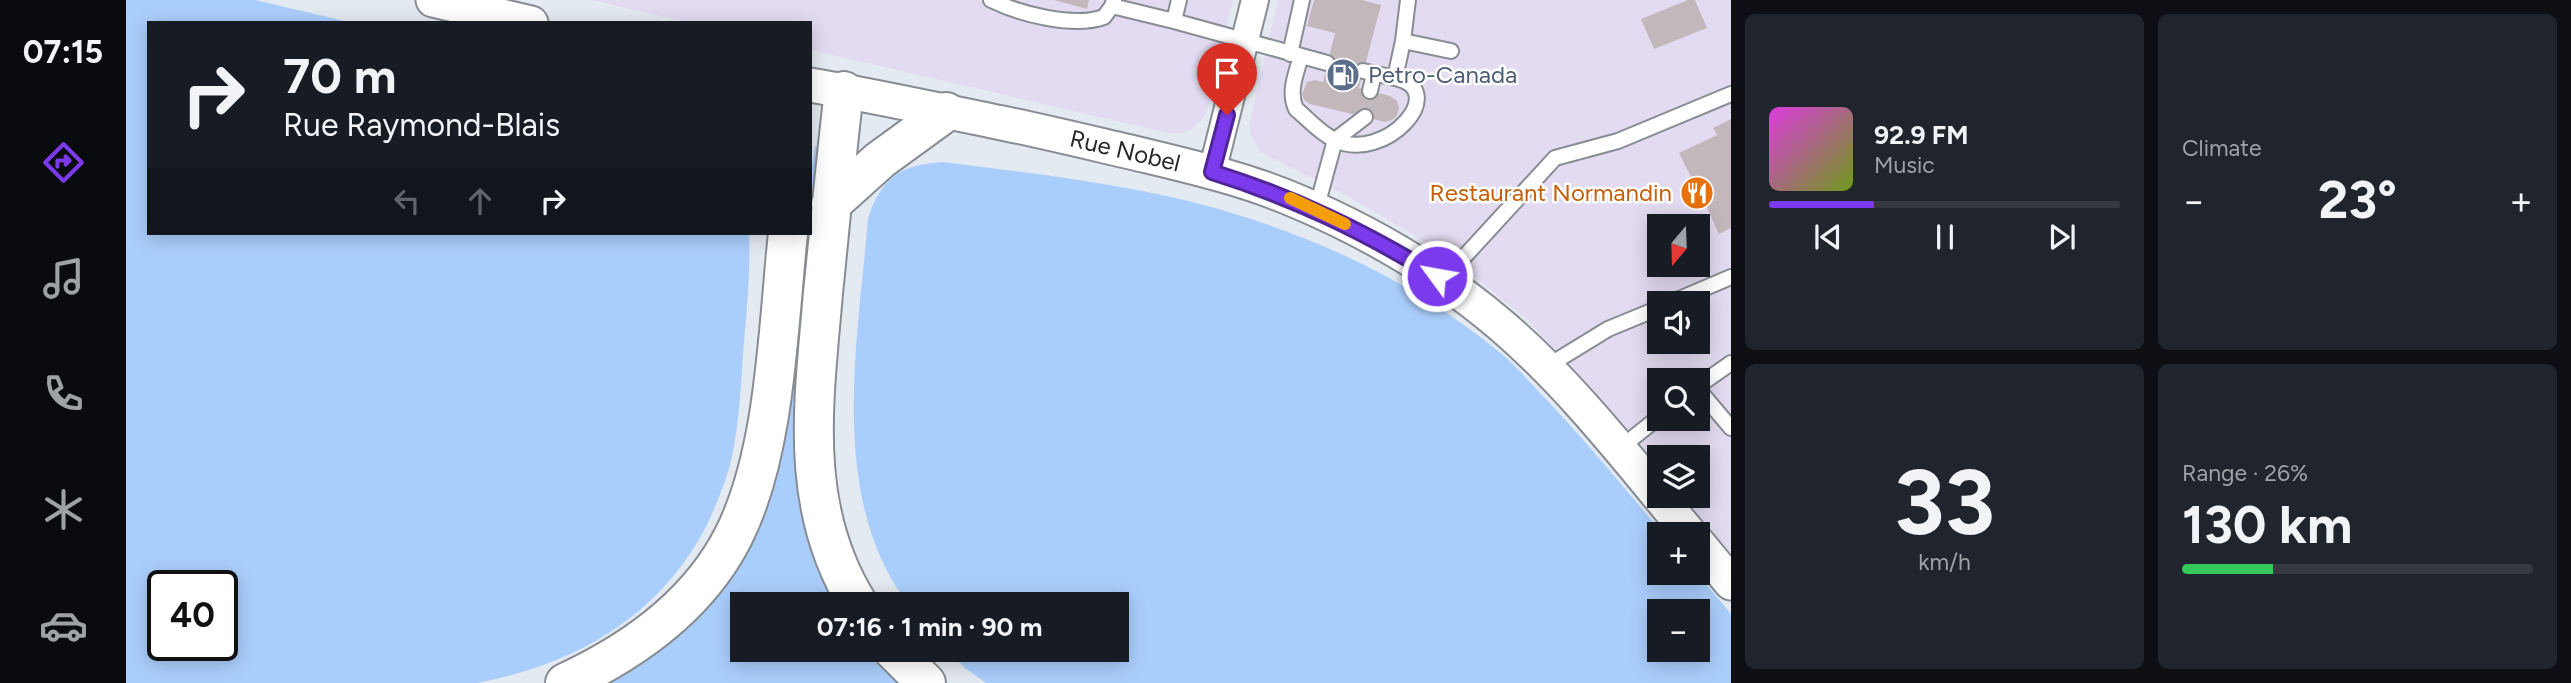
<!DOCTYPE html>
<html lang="en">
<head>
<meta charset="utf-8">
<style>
  :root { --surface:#171b24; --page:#20242c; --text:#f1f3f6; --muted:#9ea1a6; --line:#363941; --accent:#7c3aed }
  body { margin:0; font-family:Figtree,sans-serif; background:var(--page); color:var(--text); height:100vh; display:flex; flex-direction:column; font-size:26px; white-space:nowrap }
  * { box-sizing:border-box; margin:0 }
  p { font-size:23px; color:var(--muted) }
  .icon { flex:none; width:38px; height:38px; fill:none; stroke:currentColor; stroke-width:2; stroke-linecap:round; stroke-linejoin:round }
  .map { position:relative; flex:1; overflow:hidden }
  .panel { display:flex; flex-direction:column; gap:14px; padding:14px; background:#0d0f14; width:840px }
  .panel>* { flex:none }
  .top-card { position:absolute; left:21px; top:21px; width:665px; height:214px; border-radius:0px; box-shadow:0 4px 18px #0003; background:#171b24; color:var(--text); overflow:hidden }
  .needle { width:46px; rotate:199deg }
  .controls { position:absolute; left:1521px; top:214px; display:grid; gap:14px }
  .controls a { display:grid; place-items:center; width:63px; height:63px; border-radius:0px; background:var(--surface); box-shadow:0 4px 18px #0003; font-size:35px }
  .speed { position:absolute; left:21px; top:570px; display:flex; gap:14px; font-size:35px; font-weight:700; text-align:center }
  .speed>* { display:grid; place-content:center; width:91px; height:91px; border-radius:50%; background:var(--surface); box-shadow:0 4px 18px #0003; line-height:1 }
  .speed .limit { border:4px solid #111; border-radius:10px; background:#fff; color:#111 }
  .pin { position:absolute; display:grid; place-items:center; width:60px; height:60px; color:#fff; margin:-72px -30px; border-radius:50% 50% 50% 0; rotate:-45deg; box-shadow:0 0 7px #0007 }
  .pin .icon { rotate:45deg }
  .me { position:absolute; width:77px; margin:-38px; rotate:302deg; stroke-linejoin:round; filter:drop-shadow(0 0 5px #0008) }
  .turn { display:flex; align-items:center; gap:24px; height:147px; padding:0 21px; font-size:32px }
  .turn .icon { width:91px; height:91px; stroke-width:2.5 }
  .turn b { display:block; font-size:49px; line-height:60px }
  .lanes { display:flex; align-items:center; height:66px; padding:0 21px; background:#0003; justify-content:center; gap:35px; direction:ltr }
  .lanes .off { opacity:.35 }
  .big { font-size:52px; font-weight:700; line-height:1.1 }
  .panel .tile { flex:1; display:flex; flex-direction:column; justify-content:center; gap:10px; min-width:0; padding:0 24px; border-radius:10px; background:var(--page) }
  .panel .dial { align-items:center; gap:0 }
  .dial b { font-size:91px; line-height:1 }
  .song { display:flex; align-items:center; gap:21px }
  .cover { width:84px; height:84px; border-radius:10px; background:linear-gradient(135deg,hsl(300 70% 55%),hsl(80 70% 35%)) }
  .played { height:7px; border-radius:4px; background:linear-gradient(90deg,var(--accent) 30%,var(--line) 30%) }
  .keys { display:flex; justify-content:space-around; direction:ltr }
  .heat { display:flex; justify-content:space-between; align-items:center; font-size:38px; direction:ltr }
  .charge { height:10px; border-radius:5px; background:linear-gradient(90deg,#34c759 26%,var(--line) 0) }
  .panel .tiles { flex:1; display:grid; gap:14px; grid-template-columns:repeat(2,1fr) }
  .trip { position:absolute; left:604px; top:592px; width:399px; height:70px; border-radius:0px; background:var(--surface); box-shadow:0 4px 18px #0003; font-weight:700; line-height:70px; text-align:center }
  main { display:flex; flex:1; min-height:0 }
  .tab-bar { display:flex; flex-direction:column; width:126px; justify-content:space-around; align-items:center; background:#090b0e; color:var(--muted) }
  .tab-bar .icon { width:49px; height:49px }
  .tab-bar .selected { color:var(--accent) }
  .tab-bar b { font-size:32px; color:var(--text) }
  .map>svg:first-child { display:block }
  .commercial { fill:#e3dbf1; fill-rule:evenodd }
  .green { fill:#aacefc; fill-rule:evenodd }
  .building { fill:#c2b8bb }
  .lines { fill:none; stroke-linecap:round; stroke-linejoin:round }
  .service-casing { stroke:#888d94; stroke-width:18 }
  .minor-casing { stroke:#888d94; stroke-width:30 }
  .tertiary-casing { stroke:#888d94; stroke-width:37 }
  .motorway-casing { stroke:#888d94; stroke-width:42 }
  .service { stroke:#fff; stroke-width:14 }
  .minor { stroke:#fff; stroke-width:26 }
  .tertiary { stroke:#fff; stroke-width:33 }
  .motorway { stroke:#fff; stroke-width:38 }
  .route-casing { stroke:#51269a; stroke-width:18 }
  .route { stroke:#7c3aed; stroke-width:12 }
  .slow { stroke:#f59e0b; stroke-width:12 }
  .labels { text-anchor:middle; stroke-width:5; stroke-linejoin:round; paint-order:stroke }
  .service-label { font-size:24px; fill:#4e5e75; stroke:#fff; text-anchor:start }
  .street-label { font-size:24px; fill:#25272a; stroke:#fff }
  .food-label { font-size:24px; fill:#c56008; stroke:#fff; text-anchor:end }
</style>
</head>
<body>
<main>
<nav class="tab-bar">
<b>07:15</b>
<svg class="icon selected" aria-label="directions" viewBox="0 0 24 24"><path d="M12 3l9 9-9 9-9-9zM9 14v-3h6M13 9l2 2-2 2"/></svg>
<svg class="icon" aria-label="music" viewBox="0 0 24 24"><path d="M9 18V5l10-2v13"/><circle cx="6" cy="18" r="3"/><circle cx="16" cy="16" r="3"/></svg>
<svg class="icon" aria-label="phone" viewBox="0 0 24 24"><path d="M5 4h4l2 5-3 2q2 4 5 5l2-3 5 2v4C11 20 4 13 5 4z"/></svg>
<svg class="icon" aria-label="climate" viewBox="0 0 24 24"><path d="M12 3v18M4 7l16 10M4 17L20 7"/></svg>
<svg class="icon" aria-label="car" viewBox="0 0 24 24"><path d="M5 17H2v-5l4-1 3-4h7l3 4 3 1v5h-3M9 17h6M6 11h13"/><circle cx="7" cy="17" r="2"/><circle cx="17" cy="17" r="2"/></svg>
</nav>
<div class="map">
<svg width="1605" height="683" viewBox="0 0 1605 683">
  <rect width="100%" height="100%" fill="#e4eaf1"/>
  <path class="commercial" d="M 465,0 L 1107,0 L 1081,110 L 1076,120 L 1068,128 L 1056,133 L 1043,133 L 684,50 L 684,23 L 564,23 Z
    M 1152,0 L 1605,0 L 1605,553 L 1554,495 L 1572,495 L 1572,457 L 1533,457 L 1533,471 L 1405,323 L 1345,274 L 1291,237 L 1218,194 L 1134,152 L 1124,133 L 1124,121 ZM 1533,226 L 1572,226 L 1572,264 L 1533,264 ZM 1533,303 L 1572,303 L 1572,341 L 1533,341 ZM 1533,380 L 1572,380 L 1572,418 L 1533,418 Z"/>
  <path class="green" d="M 0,0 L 129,0 L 227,23 L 23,23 L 23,233 L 623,233 C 625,274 620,315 617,355 C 615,387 613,420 607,451 C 604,470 596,489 589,507 C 546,609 457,663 351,683 L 0,683 ZM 37,586 L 96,586 L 96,646 L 37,646 Z
    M 689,146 L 696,147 L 671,374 L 668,446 L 678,522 L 689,555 L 712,604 L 616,604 L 616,649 L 742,649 L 773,683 L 477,683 L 574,611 L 676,233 L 684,233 L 684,179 Z
    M 817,162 C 880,170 943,177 1006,189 C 1141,214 1272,267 1378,356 C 1392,368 1403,382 1415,394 C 1458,439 1497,486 1537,534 L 1533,534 L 1533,572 L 1570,572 L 1605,614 L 1605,683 L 860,683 L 839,668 L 820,649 L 990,649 L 990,604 L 782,604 C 701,497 732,343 742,218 C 756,177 774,165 817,162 ZM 1533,611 L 1572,611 L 1572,649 L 1533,649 Z"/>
  <path class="building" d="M 928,0 L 963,0 L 961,9 Z
    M 1188,0 L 1236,0 L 1255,5 L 1233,88 L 1264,96 L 1271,101 L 1273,108 L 1271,116 L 1266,120 L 1259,122 L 1184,104 L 1178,100 L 1176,94 L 1181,82 L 1189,80 L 1197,82 L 1209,33 L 1181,26 Z
    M 1562,0 L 1569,0 L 1581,28 L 1528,49 L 1515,19 Z
    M 1605,119 L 1605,228 L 1593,234 L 1577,199 L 1564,206 L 1557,190 L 1569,185 L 1553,153 L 1591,135 L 1587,128 Z"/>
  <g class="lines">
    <defs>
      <path id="service" d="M 865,0 C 894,14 947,28 978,17 L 986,6
        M 988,0 L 986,6 L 1048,21
        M 1053,0 L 1048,21 L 1201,63
        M 1277,41 L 1325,51
        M 1164,54 L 1176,0
        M 1175,56 C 1170,74 1162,92 1170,109 C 1182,119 1195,134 1209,140 C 1259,164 1326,90 1269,78
        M 1237,71 L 1269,78 L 1277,41 L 1282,0
        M 1244,91 L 1248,74
        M 1190,210 L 1209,140 L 1239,117
        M 1316,281 L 1429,158 L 1492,141 L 1605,94
        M 1544,303 L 1605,277
        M 1420,367 L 1482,329 L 1533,308
        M 1572,386 L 1605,363
        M 1572,389 L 1605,428
        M 1493,449 L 1533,417"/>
      <path id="minor" d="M 1086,172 L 1129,0"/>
      <g id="tertiary">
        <path d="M 307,0 L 405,23"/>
        <path id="s1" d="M 684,85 C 749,96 812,110 876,123 C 925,133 973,145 1021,156 C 1071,168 1121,180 1168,200 C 1242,231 1314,273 1376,326 C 1447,387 1504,462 1564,534"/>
        <path d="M 1572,543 L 1605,583"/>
      </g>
      <path id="motorway" d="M 718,91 C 710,158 704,225 697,293 C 688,401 671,506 732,604
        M 705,204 L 754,160 L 820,112
        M 766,649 L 800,683
        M 439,683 C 508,651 573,605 608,535 C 650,451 652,327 662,233"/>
    </defs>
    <use href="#service" class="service-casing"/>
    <use href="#minor" class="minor-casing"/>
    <use href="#tertiary" class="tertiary-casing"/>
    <use href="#motorway" class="motorway-casing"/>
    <use href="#service" class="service"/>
    <use href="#minor" class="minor"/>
    <use href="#tertiary" class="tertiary"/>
    <use href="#motorway" class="motorway"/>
  </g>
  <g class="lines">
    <defs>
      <path id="route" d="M 1101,115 L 1086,172 C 1169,198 1237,231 1311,276"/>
    </defs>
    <use href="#route" class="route-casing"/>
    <use href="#route" class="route"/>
    <path class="slow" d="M 1164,198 L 1219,224"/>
  </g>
  <defs>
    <symbol id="fuel-disc" viewBox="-11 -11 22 22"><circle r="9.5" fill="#5c6f8a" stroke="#fff"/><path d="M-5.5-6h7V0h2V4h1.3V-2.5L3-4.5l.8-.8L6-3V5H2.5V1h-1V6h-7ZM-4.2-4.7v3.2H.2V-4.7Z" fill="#fff"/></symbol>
    <symbol id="restaurant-disc" viewBox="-11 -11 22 22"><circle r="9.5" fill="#e8710a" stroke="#fff"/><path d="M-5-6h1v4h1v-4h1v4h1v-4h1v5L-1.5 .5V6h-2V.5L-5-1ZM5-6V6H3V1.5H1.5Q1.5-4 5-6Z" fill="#fff"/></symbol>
  </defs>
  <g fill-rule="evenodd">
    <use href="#fuel-disc" x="1198" y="56" width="38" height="38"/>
    <use href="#restaurant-disc" x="1552" y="174" width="38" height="38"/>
  </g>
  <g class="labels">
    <g class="service-label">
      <text x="1242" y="83">Petro-Canada</text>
    </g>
    <g class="street-label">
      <text dy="8" stroke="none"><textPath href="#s1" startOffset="322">Rue Nobel</textPath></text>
    </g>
    <g class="food-label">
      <text x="1546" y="201">Restaurant Normandin</text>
    </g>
  </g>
</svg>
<div class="controls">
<a><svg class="needle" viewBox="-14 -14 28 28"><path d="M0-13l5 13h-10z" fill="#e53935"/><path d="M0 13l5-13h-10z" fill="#9ea1a6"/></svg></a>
<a><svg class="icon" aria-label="sound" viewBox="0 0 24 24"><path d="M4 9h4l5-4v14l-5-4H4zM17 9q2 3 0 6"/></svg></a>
<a><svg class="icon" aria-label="search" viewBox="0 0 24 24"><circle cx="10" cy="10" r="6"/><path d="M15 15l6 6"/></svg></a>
<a><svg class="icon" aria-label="layers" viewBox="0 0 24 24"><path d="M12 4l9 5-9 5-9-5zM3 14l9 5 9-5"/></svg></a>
<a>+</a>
<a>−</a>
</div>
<div class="speed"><div class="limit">40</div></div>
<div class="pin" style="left:1101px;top:115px;background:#d93025"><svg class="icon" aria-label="arrive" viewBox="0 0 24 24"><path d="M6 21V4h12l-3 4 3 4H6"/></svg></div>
<svg class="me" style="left:1311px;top:276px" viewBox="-20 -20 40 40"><circle r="17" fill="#7c3aed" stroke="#fff" stroke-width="3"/><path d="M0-11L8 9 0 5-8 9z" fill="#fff"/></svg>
<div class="trip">07:16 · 1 min · 90 m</div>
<div class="top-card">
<div class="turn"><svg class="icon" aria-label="right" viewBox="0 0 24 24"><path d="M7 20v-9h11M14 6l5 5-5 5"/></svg><div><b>70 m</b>Rue Raymond-Blais</div></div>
<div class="lanes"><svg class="icon off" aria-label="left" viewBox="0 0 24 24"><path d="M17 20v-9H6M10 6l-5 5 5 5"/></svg><svg class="icon off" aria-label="ahead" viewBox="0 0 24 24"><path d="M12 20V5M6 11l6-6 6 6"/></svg><svg class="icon" aria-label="right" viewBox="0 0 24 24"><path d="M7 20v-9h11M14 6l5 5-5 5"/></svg></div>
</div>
</div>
<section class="panel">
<div class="tiles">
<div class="tile">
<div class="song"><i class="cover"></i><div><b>92.9 FM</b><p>Music</p></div></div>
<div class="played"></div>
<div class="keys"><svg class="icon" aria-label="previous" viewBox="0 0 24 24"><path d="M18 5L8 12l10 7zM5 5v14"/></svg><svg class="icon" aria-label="pause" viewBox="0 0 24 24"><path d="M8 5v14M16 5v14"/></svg><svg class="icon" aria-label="next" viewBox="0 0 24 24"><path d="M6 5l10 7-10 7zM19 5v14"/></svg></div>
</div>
<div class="tile"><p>Climate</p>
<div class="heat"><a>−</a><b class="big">23°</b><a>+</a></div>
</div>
<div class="tile dial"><b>33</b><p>km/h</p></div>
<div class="tile"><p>Range · 26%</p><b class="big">130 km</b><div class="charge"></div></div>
</div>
</section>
</main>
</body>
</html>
